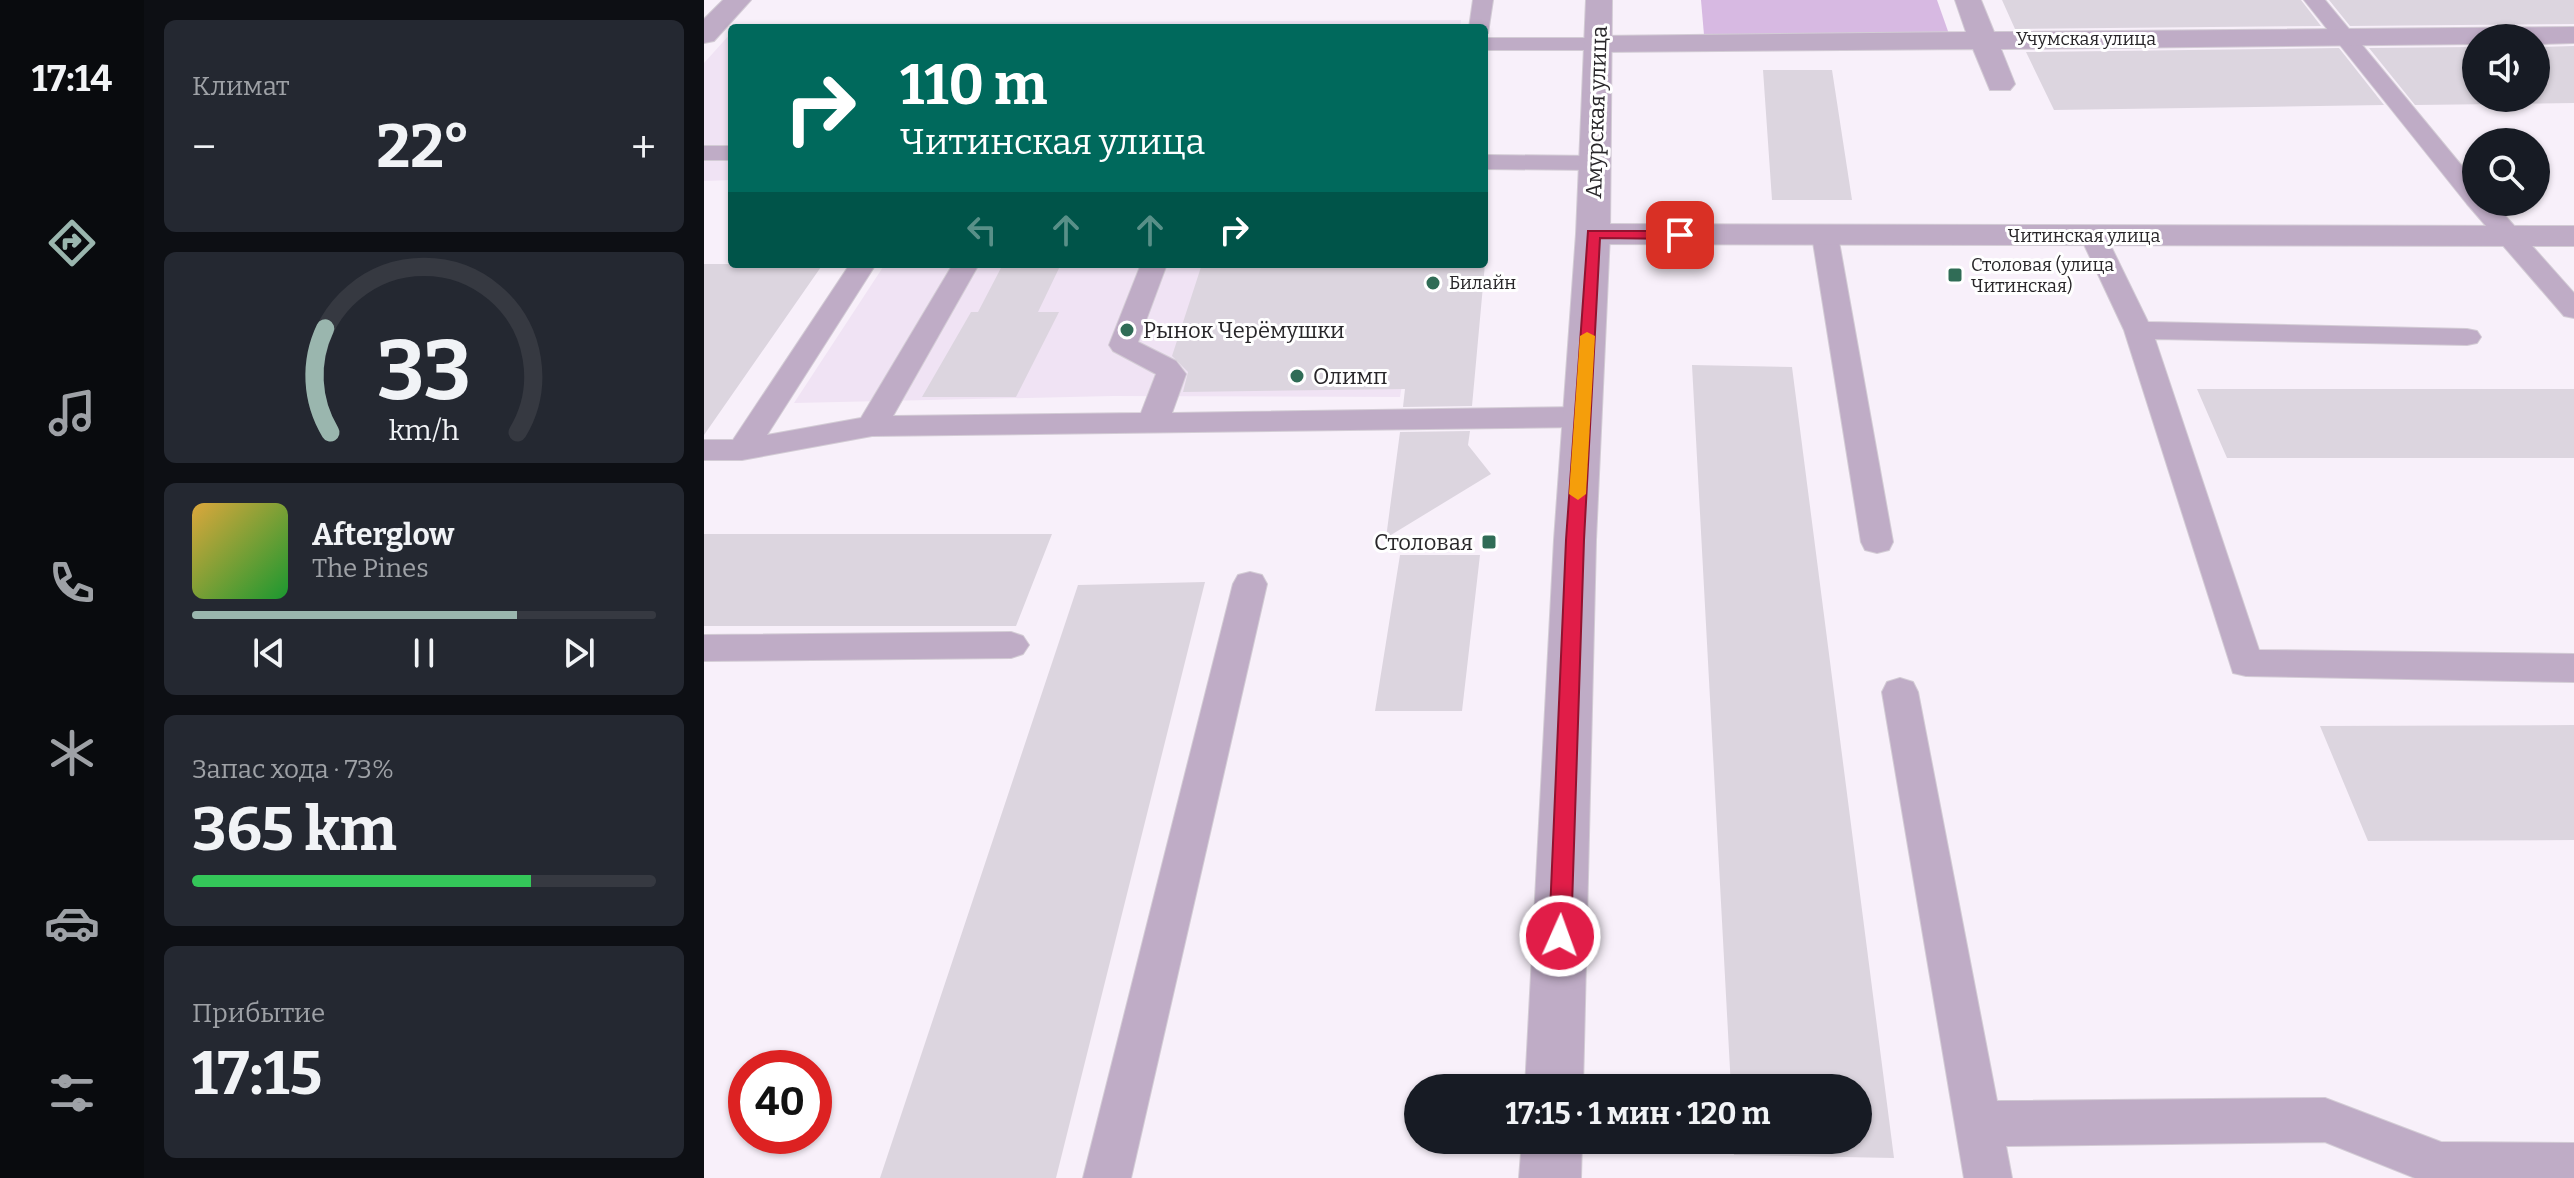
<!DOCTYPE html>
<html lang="ru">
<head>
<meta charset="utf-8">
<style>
  :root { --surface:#171b24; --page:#242831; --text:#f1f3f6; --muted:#9ea1a6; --line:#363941; --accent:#9ab6ae }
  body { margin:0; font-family:Bitter,serif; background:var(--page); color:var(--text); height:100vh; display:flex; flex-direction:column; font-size:30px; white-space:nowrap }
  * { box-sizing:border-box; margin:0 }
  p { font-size:26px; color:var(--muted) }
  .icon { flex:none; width:44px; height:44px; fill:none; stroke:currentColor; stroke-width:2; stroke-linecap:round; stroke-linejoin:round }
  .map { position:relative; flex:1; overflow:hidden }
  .drawer { display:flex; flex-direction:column; gap:20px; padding:20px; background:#0d0f14; width:560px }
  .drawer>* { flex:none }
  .guide { position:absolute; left:24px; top:24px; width:760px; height:244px; border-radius:8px; box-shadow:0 2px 6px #0004; background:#00695c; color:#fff; overflow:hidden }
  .fabs { position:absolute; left:1758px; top:24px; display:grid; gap:16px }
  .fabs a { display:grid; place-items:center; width:88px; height:88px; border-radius:50%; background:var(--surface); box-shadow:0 2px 6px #0004; font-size:40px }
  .speed { position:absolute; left:24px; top:1050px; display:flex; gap:16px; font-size:40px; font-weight:700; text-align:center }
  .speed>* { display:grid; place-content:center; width:104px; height:104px; border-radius:50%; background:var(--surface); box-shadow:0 2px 6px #0004; line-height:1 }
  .speed .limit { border:12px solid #d22; background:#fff; color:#111 }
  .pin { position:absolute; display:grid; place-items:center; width:68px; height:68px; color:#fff; margin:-34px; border-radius:16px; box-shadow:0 4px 12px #0006 }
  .me { position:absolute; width:88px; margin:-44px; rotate:2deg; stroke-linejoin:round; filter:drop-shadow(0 0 6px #0008) }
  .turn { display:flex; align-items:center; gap:28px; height:168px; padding:0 40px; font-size:36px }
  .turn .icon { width:104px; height:104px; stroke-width:2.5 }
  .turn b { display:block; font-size:56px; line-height:68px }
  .lanes { display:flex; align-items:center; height:76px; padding:0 40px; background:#0003; justify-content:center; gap:40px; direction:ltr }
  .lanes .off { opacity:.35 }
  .big { font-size:60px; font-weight:700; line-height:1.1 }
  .drawer .tile { flex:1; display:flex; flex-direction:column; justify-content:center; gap:12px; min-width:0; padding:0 28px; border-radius:12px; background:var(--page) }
  .drawer .dial { align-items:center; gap:0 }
  .dial svg { height:208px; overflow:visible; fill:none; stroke:var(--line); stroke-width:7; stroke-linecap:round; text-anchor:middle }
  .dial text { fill:var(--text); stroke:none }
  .song { display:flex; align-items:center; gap:24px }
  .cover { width:96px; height:96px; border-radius:12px; background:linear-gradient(135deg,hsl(40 70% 55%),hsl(130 70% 35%)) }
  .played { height:8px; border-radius:4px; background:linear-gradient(90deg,var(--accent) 70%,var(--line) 70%) }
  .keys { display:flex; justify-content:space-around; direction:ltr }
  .heat { display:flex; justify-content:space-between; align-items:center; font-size:44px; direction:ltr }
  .charge { height:12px; border-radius:6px; background:linear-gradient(90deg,#34c759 73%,var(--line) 0) }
  .trip { position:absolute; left:700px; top:1074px; width:468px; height:80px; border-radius:40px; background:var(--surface); box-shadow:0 2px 6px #0004; font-weight:700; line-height:80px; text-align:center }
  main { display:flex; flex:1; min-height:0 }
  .dock { display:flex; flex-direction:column; width:144px; justify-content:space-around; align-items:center; background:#090b0e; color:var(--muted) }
  .dock .icon { width:56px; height:56px }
  .dock .on { color:var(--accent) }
  .dock b { font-size:36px; color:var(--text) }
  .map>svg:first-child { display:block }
  .built { fill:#f0e3f4 }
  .green { fill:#d7b9e2 }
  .building { fill:#dcd5df }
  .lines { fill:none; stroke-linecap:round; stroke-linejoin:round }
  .service-casing { stroke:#d3ccd5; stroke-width:2 }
  .minor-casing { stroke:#d3ccd5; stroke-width:2 }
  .tertiary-casing { stroke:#d3ccd5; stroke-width:2 }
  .service { fill:#bfacc6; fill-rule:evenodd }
  .minor { fill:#bfacc6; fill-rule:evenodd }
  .tertiary { fill:#bfacc6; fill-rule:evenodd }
  .route { fill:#e11d48; stroke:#92132f; stroke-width:2 }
  .slow { fill:#f59e0b }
  .poi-dot { fill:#306c56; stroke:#fff; stroke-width:3 }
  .labels { text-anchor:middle; stroke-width:6; stroke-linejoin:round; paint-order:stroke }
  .far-street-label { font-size:18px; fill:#29272a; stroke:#fff }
  .far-poi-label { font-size:18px; fill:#29272a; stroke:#fff; text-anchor:start }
  .street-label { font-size:22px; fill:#29272a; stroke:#fff }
  .poi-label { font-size:22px; fill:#29272a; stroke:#fff; text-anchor:start }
</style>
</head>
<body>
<main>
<nav class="dock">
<b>17:14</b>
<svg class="icon on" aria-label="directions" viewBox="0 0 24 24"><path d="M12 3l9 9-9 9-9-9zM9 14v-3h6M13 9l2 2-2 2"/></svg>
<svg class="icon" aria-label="music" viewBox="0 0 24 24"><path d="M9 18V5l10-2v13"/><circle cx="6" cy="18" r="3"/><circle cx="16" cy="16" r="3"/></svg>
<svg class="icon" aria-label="phone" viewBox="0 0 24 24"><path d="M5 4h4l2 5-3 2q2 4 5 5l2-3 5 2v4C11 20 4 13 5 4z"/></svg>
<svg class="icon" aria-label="climate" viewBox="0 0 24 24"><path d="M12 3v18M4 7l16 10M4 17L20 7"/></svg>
<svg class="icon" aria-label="car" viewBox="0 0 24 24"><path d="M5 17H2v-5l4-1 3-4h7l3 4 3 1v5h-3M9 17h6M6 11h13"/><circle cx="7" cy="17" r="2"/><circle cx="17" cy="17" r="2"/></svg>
<svg class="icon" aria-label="filters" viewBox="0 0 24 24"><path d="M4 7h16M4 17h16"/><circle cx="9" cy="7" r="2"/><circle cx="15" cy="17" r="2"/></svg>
</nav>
<section class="drawer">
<div class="tile"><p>Климат</p>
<div class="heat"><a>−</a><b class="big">22°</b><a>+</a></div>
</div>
<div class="tile dial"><svg viewBox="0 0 100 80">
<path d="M14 69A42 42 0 1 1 86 69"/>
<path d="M14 69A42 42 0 0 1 12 29" stroke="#9ab6ae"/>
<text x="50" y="56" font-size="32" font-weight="700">33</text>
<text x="50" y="72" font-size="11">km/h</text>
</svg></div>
<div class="tile">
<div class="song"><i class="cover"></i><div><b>Afterglow</b><p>The Pines</p></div></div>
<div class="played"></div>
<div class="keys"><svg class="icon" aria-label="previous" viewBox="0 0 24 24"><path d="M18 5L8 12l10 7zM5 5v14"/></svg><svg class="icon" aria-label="pause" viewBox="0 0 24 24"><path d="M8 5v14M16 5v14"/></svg><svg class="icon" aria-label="next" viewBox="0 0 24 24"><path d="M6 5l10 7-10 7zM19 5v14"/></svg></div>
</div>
<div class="tile"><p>Запас хода · 73%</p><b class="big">365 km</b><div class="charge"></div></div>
<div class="tile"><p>Прибытие</p><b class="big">17:15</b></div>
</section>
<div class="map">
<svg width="1870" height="1178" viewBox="0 0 1870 1178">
  <rect width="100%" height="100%" fill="#f8f0fa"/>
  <path class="built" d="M 757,20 L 756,28 L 32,28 L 35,24 Z
    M 28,32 L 28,180 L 0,181 L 0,63 Z
    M 181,264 L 718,264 L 696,397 L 409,396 L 90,403 Z"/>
  <path class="green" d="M 997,0 L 1233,0 L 1245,34 L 1000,35 Z"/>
  <path class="building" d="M 1298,0 L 1597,0 L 1617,26 L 1311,29 Z
    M 1625,0 L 1870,0 L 1870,24 L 1646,26 Z
    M 1870,46 L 1870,103 L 1711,105 L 1665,48 L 1772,47 L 1772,98 L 1832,98 L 1832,47 Z
    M 1635,48 L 1680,105 L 1350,110 L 1322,52 Z
    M 1059,70 L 1128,70 L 1148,200 L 1068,200 Z
    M 0,264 L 119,264 L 0,435 Z
    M 299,264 L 357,264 L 334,312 L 355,312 L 312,397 L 218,397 L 267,312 L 274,312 Z
    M 498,264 L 781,264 L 768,406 L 699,407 L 701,389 L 479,392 L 484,372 L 468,356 Z
    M 988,365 L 1088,367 L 1190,1158 L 1030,1155 L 1029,1140 L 1154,1140 L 1154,1088 L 1027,1088 Z
    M 1493,389 L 1870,389 L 1870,458 L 1523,458 Z
    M 766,431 L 764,445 L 787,474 L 682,538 L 696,432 Z
    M 0,534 L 348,534 L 312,626 L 0,626 Z
    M 696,555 L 776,555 L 758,711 L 671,711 Z
    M 501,582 L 352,1178 L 176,1178 L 374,585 Z
    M 1870,725 L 1870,840 L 1664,841 L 1616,726 Z"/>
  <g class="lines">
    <defs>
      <path id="service" d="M 769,0 L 789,0 L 784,33 L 780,33 L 780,28 L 765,28 Z
        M 1600,0 L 1621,0 L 1772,183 L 1772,202 L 1789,202 L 1870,293 L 1870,318 L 1860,316 L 1763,204 Z
        M 780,38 L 894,38 L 905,44 L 894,50 L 780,50 Z
        M 0,146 L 28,146 L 28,160 L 0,160 Z
        M 780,155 L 891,156 L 903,163 L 891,170 L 780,169 Z
        M 1121,228 L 1134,236 L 1189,542 L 1185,550 L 1173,553 L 1161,550 L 1157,542 L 1108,236 Z
        M 1389,228 L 1402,236 L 1444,322 L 1763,329 L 1773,331 L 1777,337 L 1773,343 L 1763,345 L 1451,339 L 1555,650 L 1870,654 L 1870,682 L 1542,676 L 1529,673 L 1420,330 L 1376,236 Z
        M 146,264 L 172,264 L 63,435 L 157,418 L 249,264 L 275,264 L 189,416 L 437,413 L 452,374 L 409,351 L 405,345 L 437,264 L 463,264 L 434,342 L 472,361 L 482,374 L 468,413 L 878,407 L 889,410 L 893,417 L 889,424 L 878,427 L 168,436 L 38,460 L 0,460 L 0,440 L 29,440 Z
        M 546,572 L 558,575 L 563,584 L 427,1178 L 379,1178 L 529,584 L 534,575 Z
        M 307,632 L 319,636 L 325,645 L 319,654 L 307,658 L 0,661 L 0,635 Z
        M 1196,678 L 1209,682 L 1214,692 L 1293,1101 L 1621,1098 L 1737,1142 L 1870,1143 L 1870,1178 L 1711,1178 L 1621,1142 L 1302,1146 L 1308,1178 L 1260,1178 L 1178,692 L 1183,682 Z"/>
      <path id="minor" d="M 19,0 L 47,0 L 10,41 L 0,43 L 0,19 Z
        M 1251,0 L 1277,0 L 1290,32 L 1870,27 L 1870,43 L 1832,44 L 1832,38 L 1772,38 L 1772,44 L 1297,49 L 1311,84 L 1306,90 L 1286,90 L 1269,49 L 894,52 L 884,50 L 880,44 L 884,38 L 894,36 L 1262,32 Z
        M 889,224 L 1870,226 L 1870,246 L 889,244 L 877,241 L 872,234 L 877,227 Z"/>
      <path id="tertiary" d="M 882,0 L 908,0 L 906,234 L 892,540 L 879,1088 L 821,1088 L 850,540 L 872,234 Z
        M 818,1140 L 878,1140 L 877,1178 L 815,1178 Z"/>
    </defs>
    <use href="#service" class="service-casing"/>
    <use href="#minor" class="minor-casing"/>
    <use href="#tertiary" class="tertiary-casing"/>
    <use href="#service" class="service"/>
    <use href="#minor" class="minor"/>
    <use href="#tertiary" class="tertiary"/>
  </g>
  <path class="route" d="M 884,231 L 976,231 L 983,235 L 976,239 L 896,238 L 880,540 L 867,936 L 864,943 L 856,946 L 848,943 L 845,936 L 862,540 Z"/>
  <path class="slow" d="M 883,332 L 891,336 L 882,494 L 874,500 L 865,494 L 876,336 Z"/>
  <g class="poi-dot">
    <rect x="1243" y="267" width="16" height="16" rx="4"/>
    <circle cx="729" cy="283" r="8"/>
    <circle cx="423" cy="330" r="8"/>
    <circle cx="593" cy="376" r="8"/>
    <rect x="777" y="534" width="16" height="16" rx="4"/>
  </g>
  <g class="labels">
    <g class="far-street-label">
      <text x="1382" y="45">Учумская улица</text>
      <text x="1380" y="242">Читинская улица</text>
    </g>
    <g class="far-poi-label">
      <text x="1267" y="271">Столовая (улица<tspan x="1267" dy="21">Читинская)</tspan></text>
      <text x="745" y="289">Билайн</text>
    </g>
    <g class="street-label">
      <text transform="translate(892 112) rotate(-88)" y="8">Амурская улица</text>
    </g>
    <g class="poi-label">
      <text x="439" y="338">Рынок Черёмушки</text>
      <text x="609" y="384">Олимп</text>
      <text x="769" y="550" text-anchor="end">Столовая</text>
    </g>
  </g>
</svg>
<div class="fabs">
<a><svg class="icon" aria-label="sound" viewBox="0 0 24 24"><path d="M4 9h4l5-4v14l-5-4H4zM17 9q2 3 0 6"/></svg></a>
<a><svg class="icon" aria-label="search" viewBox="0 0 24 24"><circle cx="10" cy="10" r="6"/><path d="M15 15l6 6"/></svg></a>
</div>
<div class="speed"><div class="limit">40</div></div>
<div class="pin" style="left:976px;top:235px;background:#d93025"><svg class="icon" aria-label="arrive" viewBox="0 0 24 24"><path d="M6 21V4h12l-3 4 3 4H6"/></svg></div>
<svg class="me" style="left:856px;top:936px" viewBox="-20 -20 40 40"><circle r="17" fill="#e11d48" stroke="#fff" stroke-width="3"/><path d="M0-11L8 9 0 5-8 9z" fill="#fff"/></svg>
<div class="trip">17:15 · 1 мин · 120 m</div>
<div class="guide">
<div class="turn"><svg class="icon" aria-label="right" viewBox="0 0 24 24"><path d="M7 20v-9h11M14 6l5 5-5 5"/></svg><div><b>110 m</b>Читинская улица</div></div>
<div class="lanes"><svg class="icon off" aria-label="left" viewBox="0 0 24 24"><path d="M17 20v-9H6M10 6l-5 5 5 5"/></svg><svg class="icon off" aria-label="ahead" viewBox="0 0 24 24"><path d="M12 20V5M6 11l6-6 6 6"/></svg><svg class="icon off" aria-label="ahead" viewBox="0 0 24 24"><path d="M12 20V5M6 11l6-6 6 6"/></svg><svg class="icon" aria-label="right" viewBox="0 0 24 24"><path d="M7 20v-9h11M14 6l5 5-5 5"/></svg></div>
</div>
</div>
</main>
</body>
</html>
